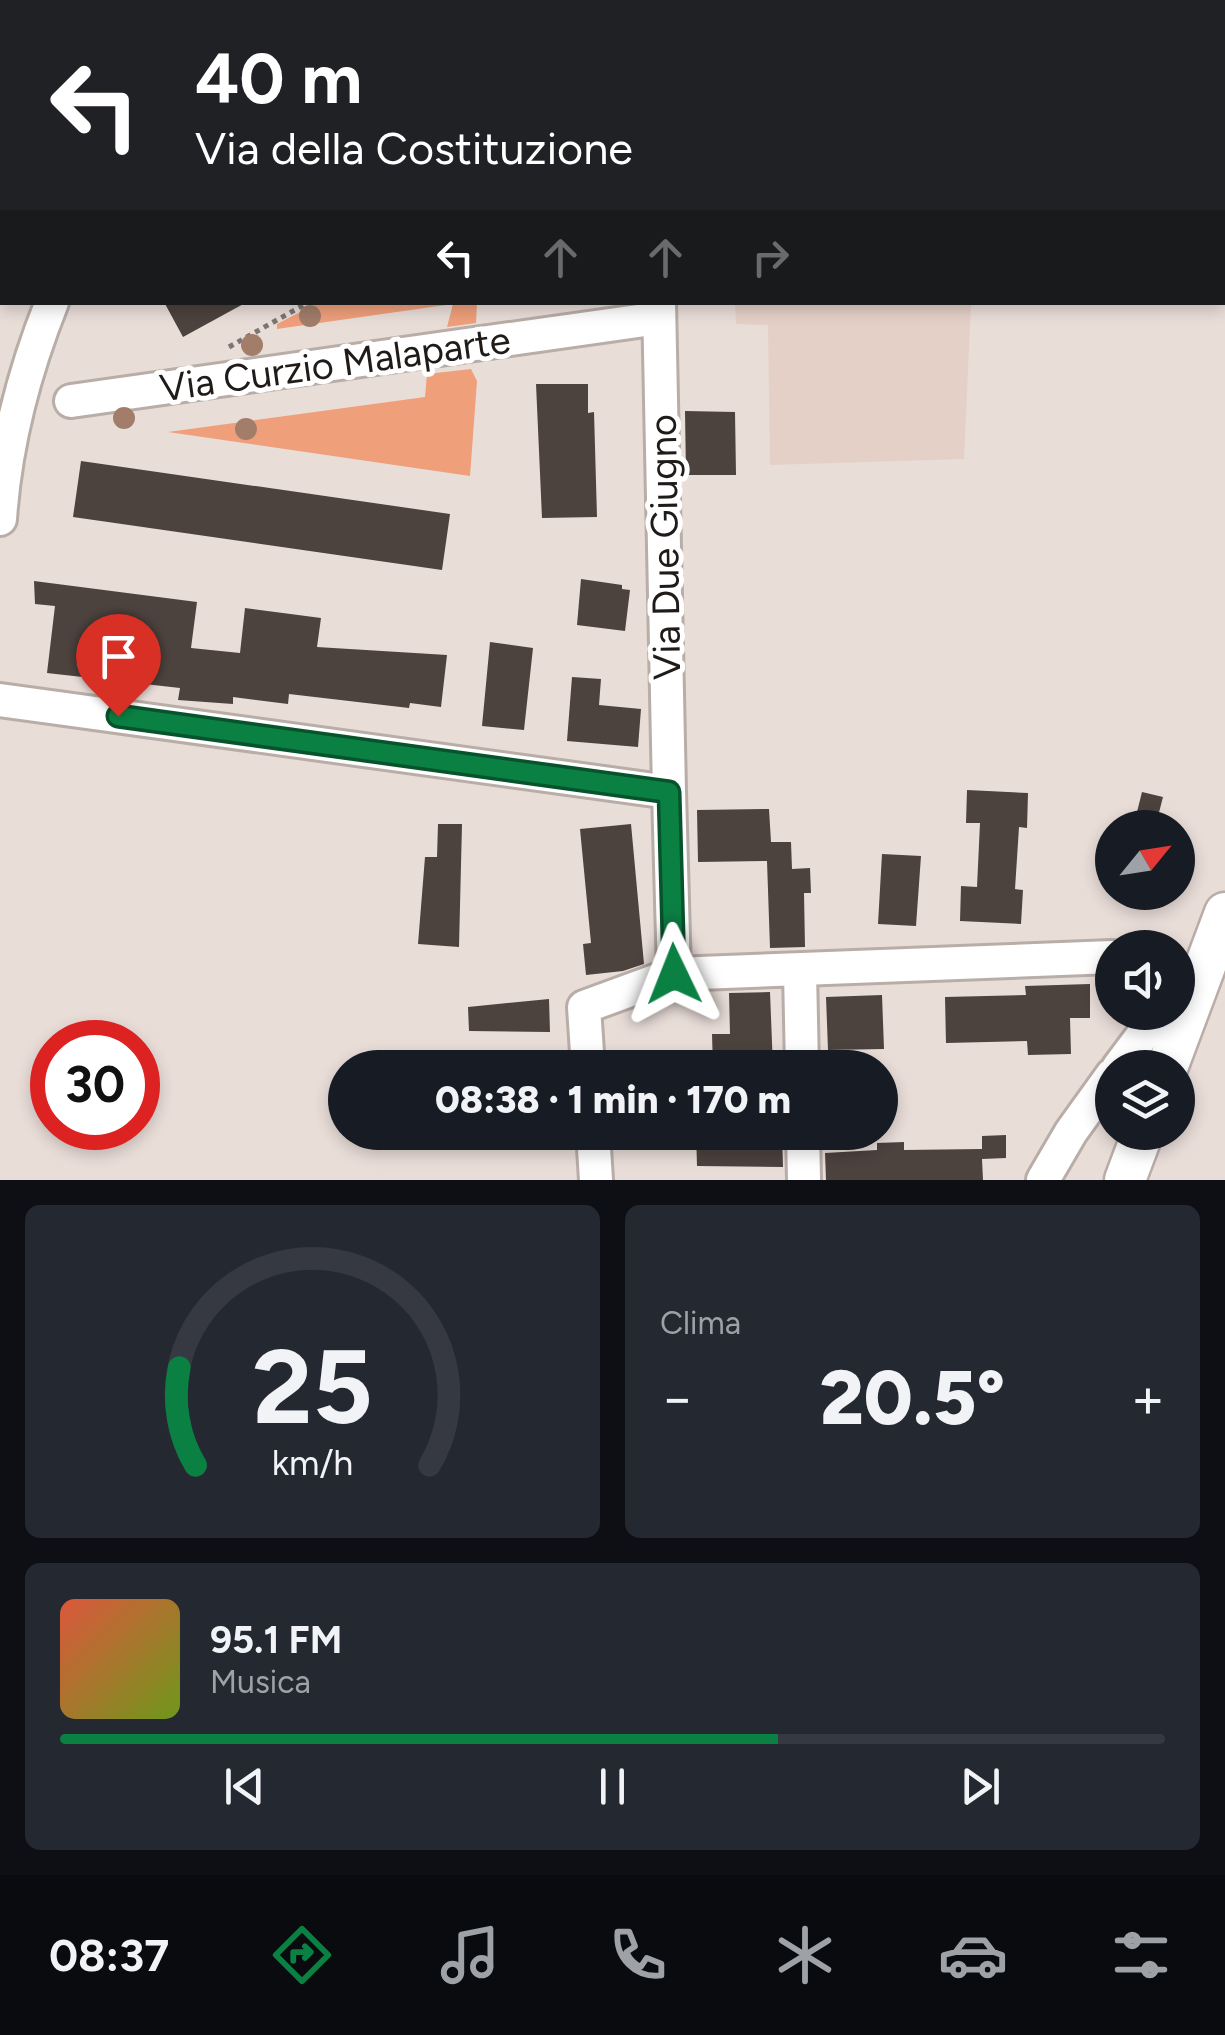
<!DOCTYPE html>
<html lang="it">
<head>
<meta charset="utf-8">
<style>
  :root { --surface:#171b24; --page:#242831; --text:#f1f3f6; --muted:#9ea1a6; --line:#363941; --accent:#0b8043 }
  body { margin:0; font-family:Figtree,sans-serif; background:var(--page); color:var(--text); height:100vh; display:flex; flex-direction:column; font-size:38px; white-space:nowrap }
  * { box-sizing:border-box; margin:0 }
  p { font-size:32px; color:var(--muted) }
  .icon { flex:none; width:55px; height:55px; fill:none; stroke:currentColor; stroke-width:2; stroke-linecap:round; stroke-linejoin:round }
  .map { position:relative; height:1180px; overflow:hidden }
  .sheet { display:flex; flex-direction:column; gap:25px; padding:25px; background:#0d0f14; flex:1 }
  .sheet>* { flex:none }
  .banner { position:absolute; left:0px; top:0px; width:1225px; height:305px; box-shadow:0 5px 15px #0003; background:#202124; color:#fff; overflow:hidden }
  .needle { width:65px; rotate:60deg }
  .fabs { position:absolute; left:1095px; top:810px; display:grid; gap:20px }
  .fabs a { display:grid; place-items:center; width:100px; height:100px; border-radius:50%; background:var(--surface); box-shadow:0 5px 15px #0003; font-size:50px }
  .speed { position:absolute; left:30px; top:1020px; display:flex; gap:20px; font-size:50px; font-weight:700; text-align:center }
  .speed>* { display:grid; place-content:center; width:130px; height:130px; border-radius:50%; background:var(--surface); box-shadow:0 5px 15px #0003; line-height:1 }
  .speed .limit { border:15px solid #d22; background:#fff; color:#111 }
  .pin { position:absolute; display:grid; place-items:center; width:85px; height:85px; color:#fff; margin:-102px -42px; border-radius:50% 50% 50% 0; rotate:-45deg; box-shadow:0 0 10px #0007 }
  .pin .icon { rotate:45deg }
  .me { position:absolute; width:110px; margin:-55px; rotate:358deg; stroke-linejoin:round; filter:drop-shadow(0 0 8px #0008) }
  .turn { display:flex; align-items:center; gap:35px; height:210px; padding:0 30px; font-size:45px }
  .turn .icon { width:130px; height:130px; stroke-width:2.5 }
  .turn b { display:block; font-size:70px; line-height:85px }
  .lanes { display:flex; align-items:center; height:95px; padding:0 30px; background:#0003; justify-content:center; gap:50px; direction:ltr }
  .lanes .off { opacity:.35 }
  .big { font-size:75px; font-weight:800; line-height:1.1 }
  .sheet .card { flex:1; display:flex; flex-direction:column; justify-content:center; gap:15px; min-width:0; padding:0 35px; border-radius:15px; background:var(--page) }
  .sheet .dial { align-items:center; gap:0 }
  .dial svg { height:260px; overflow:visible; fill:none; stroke:var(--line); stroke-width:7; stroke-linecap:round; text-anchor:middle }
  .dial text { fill:var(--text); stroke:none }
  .song { display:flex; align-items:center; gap:30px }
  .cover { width:120px; height:120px; border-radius:15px; background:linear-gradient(135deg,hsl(10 70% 55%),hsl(80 70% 35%)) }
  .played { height:10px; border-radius:5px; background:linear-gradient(90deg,var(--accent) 65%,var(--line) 65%) }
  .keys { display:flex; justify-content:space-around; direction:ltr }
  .heat { display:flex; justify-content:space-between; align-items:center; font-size:55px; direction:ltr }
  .sheet .tiles { flex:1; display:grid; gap:25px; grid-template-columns:1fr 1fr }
  .card:last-child { grid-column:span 2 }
  .trip { position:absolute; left:328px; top:1050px; width:570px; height:100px; border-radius:50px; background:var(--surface); box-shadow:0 5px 15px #0003; font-weight:800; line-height:100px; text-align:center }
  .dock { display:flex; height:160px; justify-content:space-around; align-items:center; background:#090b0e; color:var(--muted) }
  .dock .icon { width:70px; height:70px }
  .dock .on { color:var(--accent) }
  .dock b { font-size:45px; color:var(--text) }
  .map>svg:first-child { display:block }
  .built { fill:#e4d0c7 }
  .green { fill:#ef9f7a }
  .building { fill:#4c423e }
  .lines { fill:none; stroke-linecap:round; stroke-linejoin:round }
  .minor-casing { stroke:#b9ada8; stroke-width:38 }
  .major-casing { stroke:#b9ada8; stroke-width:45 }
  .path { stroke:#7c7571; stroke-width:5; stroke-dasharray:5 5; stroke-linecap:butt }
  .minor { stroke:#fff; stroke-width:32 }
  .major { stroke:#fff; stroke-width:40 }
  .tree { fill:#a27d6a }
  .route-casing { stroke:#07532c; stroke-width:25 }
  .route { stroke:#0b8043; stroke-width:18 }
  .labels { text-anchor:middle; stroke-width:10; stroke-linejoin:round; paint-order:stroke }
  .street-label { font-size:38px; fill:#1f1b19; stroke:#fff }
</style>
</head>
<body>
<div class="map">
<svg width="1225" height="1180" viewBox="0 0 1225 1180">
  <rect width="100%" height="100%" fill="#e9ddd8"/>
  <path class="built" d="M 735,303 L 971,303 L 964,459 L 770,465 L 768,325 L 736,324 Z"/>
  <path class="green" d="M 318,303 L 318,302 L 477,303 L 476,323 L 447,327 L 453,304 L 277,329 L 277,324 Z
    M 471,369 L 477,381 L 470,476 L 168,432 L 425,397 L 427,374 Z"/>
  <path class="building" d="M 164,302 L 247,302 L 183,337 Z
    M 536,384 L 588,384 L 588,413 L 594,412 L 597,517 L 542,518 Z
    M 685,411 L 735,412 L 736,475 L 686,475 Z
    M 81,461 L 450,514 L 442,570 L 73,517 Z
    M 581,579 L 622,585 L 622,589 L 630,590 L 625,631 L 577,625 Z
    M 34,581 L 197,602 L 191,648 L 240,653 L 245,608 L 321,618 L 317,647 L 447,655 L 441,707 L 410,703 L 409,708 L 289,694 L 288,704 L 233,697 L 233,704 L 178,700 L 180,688 L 47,673 L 55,606 L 35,604 Z
    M 490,642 L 533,648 L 524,730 L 482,726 Z
    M 572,677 L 601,679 L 599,705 L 641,709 L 638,747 L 567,741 Z
    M 967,790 L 1028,793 L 1027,828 L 1019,827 L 1015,889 L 1023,890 L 1021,924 L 960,921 L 961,886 L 977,887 L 980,823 L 966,823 Z
    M 1142,792 L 1163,797 L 1155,828 L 1133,828 Z
    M 769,809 L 771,842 L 791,842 L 792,869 L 810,868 L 811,893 L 804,893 L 805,947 L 770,948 L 767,861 L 698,862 L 697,810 Z
    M 438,824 L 462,824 L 459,947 L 418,944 L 425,857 L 437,857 Z
    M 631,824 L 644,964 L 623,971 L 586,975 L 583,944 L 591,943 L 580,829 Z
    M 882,854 L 921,856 L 916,926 L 878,924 Z
    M 1090,984 L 1090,1018 L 1070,1018 L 1071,1054 L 1028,1055 L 1027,1041 L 946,1043 L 945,997 L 1026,995 L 1025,986 Z
    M 770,992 L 773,1068 L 713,1068 L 712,1034 L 730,1034 L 729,993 Z
    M 882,995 L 884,1049 L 828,1050 L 826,997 Z
    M 549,999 L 550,1032 L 469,1031 L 468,1007 Z
    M 696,1132 L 782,1132 L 783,1167 L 697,1166 Z
    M 1006,1135 L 1006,1158 L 982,1159 L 983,1180 L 826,1180 L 825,1153 L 877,1150 L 877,1143 L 904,1142 L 904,1150 L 982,1149 L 982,1136 Z"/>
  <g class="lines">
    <defs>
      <path id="minor" d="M 648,0 L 648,2
        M 1125,0 L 1125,2
        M 455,2 L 459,0
        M 1222,168 L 1225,170
        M 659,302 L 669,792
        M 71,401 L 659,318
        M 0,519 C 5,444 24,372 52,302
        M 0,700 L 669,792 L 674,974
        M 800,971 L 802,1068
        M 588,1068 L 584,1007 L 674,974 L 1112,957
        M 1118,1068 L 1160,1012
        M 593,1132 L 596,1180
        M 803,1132 L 804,1180
        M 1043,1180 L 1071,1132 L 1112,1075"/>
      <path id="major" d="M 1167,1068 L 1225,913
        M 1125,1180 L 1143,1132"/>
    </defs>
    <use href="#minor" class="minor-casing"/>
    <use href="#major" class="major-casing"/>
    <path class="path" d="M 229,347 L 309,302"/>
    <use href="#minor" class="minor"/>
    <use href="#major" class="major"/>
  </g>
  <g class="tree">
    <circle cx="310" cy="316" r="11"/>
    <circle cx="252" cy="345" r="11"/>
    <circle cx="124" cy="418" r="11"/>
    <circle cx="246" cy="429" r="11"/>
  </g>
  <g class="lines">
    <defs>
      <path id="route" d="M 118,716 L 669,792 L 674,974"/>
    </defs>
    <use href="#route" class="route-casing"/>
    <use href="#route" class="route"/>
  </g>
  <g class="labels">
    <g class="street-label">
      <text transform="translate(335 364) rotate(-8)" y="13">Via Curzio Malaparte</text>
      <text transform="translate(665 547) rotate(-91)" y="13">Via Due Giugno</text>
    </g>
  </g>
</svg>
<div class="fabs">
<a><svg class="needle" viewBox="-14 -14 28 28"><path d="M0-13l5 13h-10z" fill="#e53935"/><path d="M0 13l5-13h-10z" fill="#9ea1a6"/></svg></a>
<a><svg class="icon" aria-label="sound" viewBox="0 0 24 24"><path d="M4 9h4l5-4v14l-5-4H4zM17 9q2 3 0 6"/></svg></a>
<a><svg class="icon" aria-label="layers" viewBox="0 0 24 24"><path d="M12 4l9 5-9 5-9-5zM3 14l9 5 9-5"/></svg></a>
</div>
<div class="speed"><div class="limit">30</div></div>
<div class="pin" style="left:118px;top:716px;background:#d93025"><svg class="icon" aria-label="arrive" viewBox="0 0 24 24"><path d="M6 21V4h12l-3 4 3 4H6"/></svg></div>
<svg class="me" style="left:674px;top:974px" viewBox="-20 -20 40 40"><path d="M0-17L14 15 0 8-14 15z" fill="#0b8043" stroke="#fff" stroke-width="4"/></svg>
<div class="trip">08:38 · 1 min · 170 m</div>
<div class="banner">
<div class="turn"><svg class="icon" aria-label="left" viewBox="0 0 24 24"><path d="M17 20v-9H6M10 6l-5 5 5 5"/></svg><div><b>40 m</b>Via della Costituzione</div></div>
<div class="lanes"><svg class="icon" aria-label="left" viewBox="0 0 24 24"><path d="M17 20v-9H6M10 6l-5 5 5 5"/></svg><svg class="icon off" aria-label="ahead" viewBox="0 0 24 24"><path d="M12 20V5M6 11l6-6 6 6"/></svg><svg class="icon off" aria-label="ahead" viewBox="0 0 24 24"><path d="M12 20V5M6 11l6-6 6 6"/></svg><svg class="icon off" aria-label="right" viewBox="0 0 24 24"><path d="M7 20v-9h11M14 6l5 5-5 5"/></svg></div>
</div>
</div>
<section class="sheet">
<div class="tiles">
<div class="card dial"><svg viewBox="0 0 100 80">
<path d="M14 69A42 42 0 1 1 86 69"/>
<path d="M14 69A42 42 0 0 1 9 39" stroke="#0b8043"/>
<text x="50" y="56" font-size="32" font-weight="700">25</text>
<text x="50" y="72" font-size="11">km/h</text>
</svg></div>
<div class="card"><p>Clima</p>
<div class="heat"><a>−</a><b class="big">20.5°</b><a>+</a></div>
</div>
<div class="card">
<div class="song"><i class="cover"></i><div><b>95.1 FM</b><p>Musica</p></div></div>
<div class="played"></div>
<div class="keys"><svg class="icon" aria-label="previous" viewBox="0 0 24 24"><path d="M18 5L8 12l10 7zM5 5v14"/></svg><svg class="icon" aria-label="pause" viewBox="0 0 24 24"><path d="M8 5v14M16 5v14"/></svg><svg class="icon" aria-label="next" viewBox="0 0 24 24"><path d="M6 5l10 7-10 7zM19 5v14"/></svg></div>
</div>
</div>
</section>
<nav class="dock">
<b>08:37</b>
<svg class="icon on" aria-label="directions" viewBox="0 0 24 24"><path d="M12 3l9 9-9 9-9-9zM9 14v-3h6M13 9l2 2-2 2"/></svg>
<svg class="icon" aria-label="music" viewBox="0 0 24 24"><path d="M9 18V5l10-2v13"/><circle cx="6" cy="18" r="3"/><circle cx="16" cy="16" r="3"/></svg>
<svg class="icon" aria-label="phone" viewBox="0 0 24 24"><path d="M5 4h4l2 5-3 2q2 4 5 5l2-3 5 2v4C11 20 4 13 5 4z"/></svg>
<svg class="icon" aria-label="climate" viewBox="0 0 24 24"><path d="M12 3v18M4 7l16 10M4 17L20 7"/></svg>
<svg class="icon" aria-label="car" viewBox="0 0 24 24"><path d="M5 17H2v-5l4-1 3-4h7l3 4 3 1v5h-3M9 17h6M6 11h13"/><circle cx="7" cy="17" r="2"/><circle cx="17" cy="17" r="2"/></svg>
<svg class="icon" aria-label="filters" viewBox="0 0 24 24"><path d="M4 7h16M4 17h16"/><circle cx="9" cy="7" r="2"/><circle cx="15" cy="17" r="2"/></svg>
</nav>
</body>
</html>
